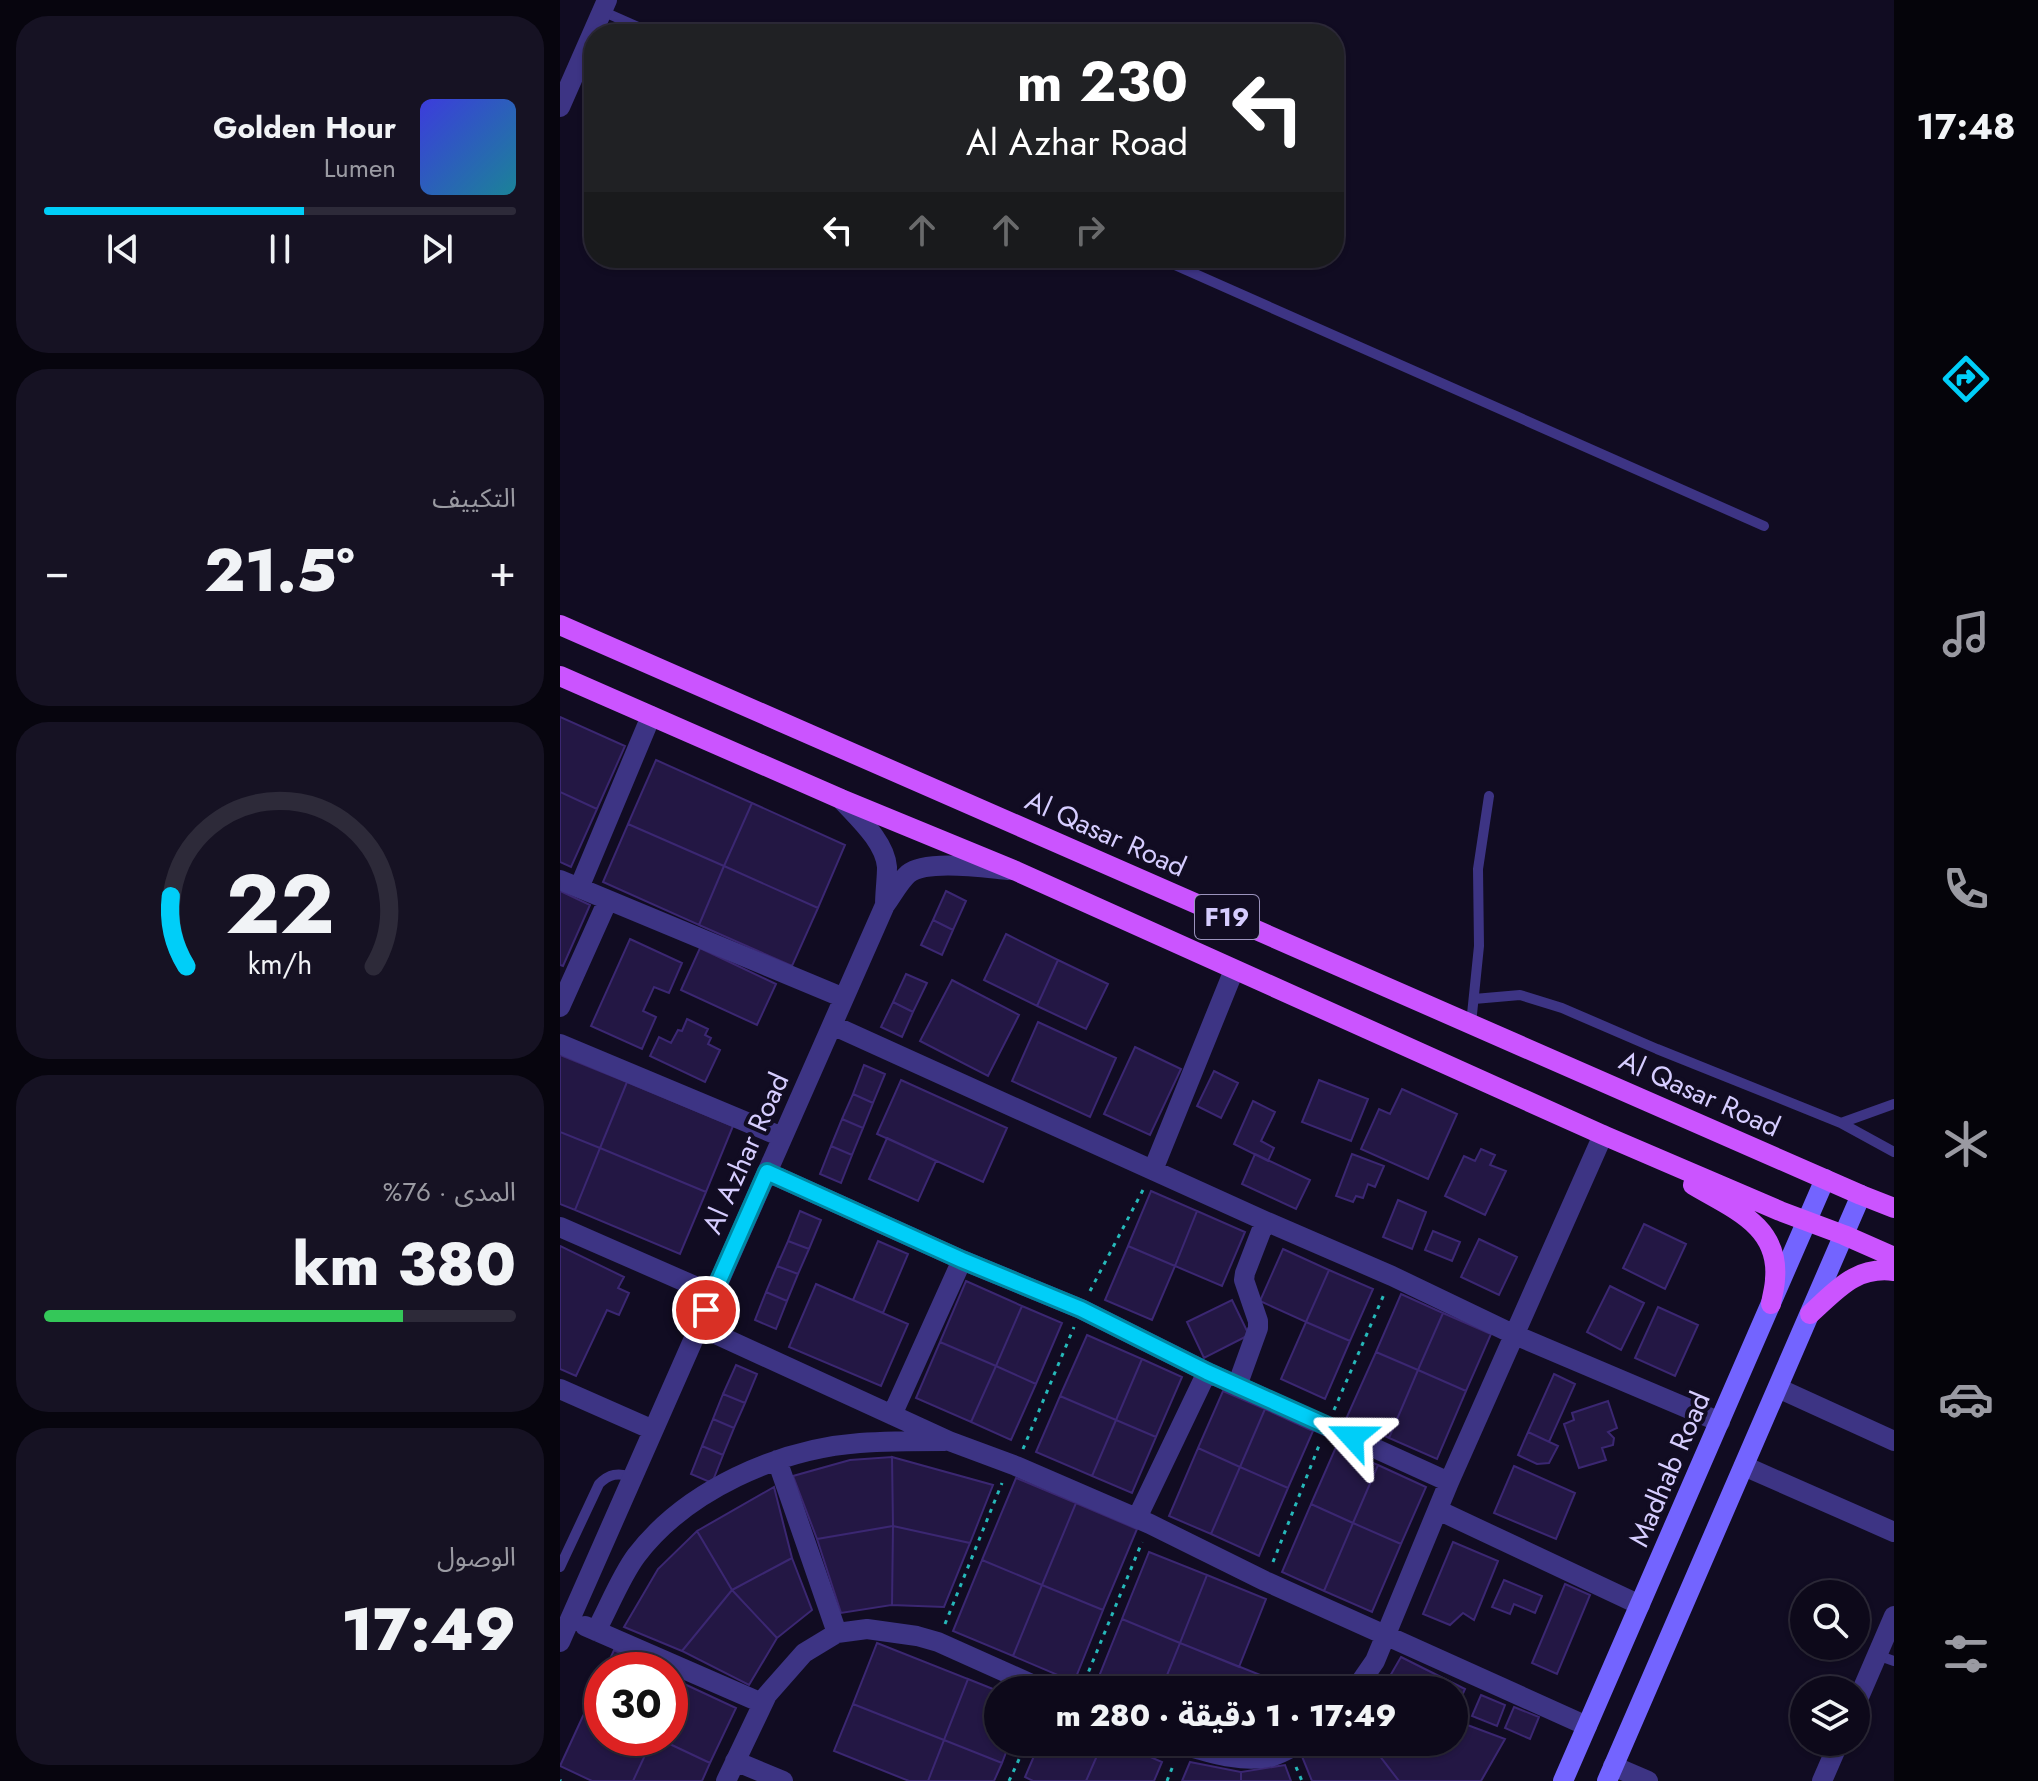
<!DOCTYPE html>
<html lang="ar">
<head>
<meta charset="utf-8">
<style>
  :root { --surface:#0d091a; --page:#161223; --text:#f1f3f6; --muted:#9a9aa2; --line:#2d2a39; --accent:#00cef8 }
  body { margin:0; font-family:Jost,"Noto Sans Arabic",sans-serif; background:var(--page); color:var(--text); direction:rtl; height:100vh; display:flex; flex-direction:column; font-size:30px; white-space:nowrap }
  * { box-sizing:border-box; margin:0 }
  p { font-size:26px; color:var(--muted) }
  .icon { flex:none; width:44px; height:44px; fill:none; stroke:currentColor; stroke-width:2; stroke-linecap:round; stroke-linejoin:round }
  .map { position:relative; flex:1; overflow:hidden; direction:ltr }
  .sheet { display:flex; flex-direction:column; gap:16px; padding:16px; background:#07050e; width:560px }
  .sheet>* { flex:none }
  .top-card { position:absolute; left:24px; top:24px; width:760px; height:244px; border-radius:32px; box-shadow:0 2px 6px #0004,0 0 0 2px var(--line); direction:rtl; background:#202124; color:#fff; overflow:hidden }
  .fabs { position:absolute; left:1230px; top:1580px; display:grid; gap:16px }
  .fabs a { display:grid; place-items:center; width:80px; height:80px; border-radius:50%; background:var(--surface); box-shadow:0 2px 6px #0004,0 0 0 2px var(--line); font-size:40px }
  .speed { position:absolute; left:24px; top:1652px; display:flex; gap:16px; font-size:40px; font-weight:700; text-align:center }
  .speed>* { display:grid; place-content:center; width:104px; height:104px; border-radius:50%; background:var(--surface); box-shadow:0 2px 6px #0004,0 0 0 2px var(--line); line-height:1 }
  .speed .limit { border:12px solid #d22; background:#fff; color:#111 }
  .pin { position:absolute; display:grid; place-items:center; width:68px; height:68px; color:#fff; margin:-34px; border:4px solid #fff; border-radius:50%; box-shadow:0 2px 8px #0007 }
  .me { position:absolute; width:88px; margin:-44px; rotate:294deg; stroke-linejoin:round; filter:drop-shadow(0 0 6px #0008) }
  .turn { display:flex; align-items:center; gap:28px; height:168px; padding:0 24px; font-size:36px }
  .turn .icon { width:104px; height:104px; stroke-width:2.5 }
  .turn b { display:block; font-size:56px; line-height:68px }
  .lanes { display:flex; align-items:center; height:76px; padding:0 24px; background:#0003; justify-content:center; gap:40px; direction:ltr }
  .lanes .off { opacity:.35 }
  .big { font-size:60px; font-weight:800; line-height:1.1 }
  .sheet .tile { flex:1; display:flex; flex-direction:column; justify-content:center; gap:12px; min-width:0; padding:0 28px; border-radius:32px; background:var(--page) }
  .sheet .dial { align-items:center; gap:0 }
  .dial svg { height:208px; overflow:visible; fill:none; stroke:var(--line); stroke-width:7; stroke-linecap:round; text-anchor:middle }
  .dial text { fill:var(--text); stroke:none }
  .song { display:flex; align-items:center; gap:24px }
  .cover { width:96px; height:96px; border-radius:12px; background:linear-gradient(135deg,hsl(240 70% 55%),hsl(190 70% 35%)) }
  .played { height:8px; border-radius:4px; background:linear-gradient(90deg,var(--accent) 55%,var(--line) 55%) }
  .keys { display:flex; justify-content:space-around; direction:ltr }
  .heat { display:flex; justify-content:space-between; align-items:center; font-size:44px; direction:ltr }
  .charge { height:12px; border-radius:6px; background:linear-gradient(90deg,#34c759 76%,var(--line) 0) }
  .trip { position:absolute; left:424px; top:1676px; width:484px; height:80px; border-radius:40px; background:var(--surface); box-shadow:0 2px 6px #0004,0 0 0 2px var(--line); font-weight:800; line-height:80px; text-align:center; direction:rtl }
  main { display:flex; flex:1; min-height:0 }
  .menu { display:flex; flex-direction:column; width:144px; justify-content:space-around; align-items:center; background:#05040a; color:var(--muted) }
  .menu .icon { width:56px; height:56px }
  .menu .on { color:var(--accent) }
  .menu b { font-size:36px; color:var(--text) }
  .map>svg:first-child { display:block }
  .building { fill:#231744; stroke:#3b2772; stroke-width:2 }
  .lines { fill:none; stroke-linecap:round; stroke-linejoin:round }
  .path { stroke:#26b9ba; stroke-width:3; stroke-dasharray:4 6; stroke-linecap:butt }
  .lane { stroke:#3d3484; stroke-width:10 }
  .street { stroke:#3d3484; stroke-width:20 }
  .secondary { stroke:#7364ff; stroke-width:20 }
  .primary { stroke:#cb54ff; stroke-width:20 }
  .route-casing { stroke:#0086a1; stroke-width:20 }
  .route { stroke:#00cef8; stroke-width:14 }
  .labels { text-anchor:middle; stroke-width:8; stroke-linejoin:round; paint-order:stroke }
  .shield { fill:#110c22; stroke:#9b93bd; stroke-width:2 }
  .shield-label { font-size:26px; font-weight:bold; fill:#d6cdff }
  .street-label { font-size:28px; fill:#d6cdff; stroke:#110c22 }
</style>
</head>
<body>
<main>
<nav class="menu">
<b>17:48</b>
<svg class="icon on" aria-label="directions" viewBox="0 0 24 24"><path d="M12 3l9 9-9 9-9-9zM9 14v-3h6M13 9l2 2-2 2"/></svg>
<svg class="icon" aria-label="music" viewBox="0 0 24 24"><path d="M9 18V5l10-2v13"/><circle cx="6" cy="18" r="3"/><circle cx="16" cy="16" r="3"/></svg>
<svg class="icon" aria-label="phone" viewBox="0 0 24 24"><path d="M5 4h4l2 5-3 2q2 4 5 5l2-3 5 2v4C11 20 4 13 5 4z"/></svg>
<svg class="icon" aria-label="climate" viewBox="0 0 24 24"><path d="M12 3v18M4 7l16 10M4 17L20 7"/></svg>
<svg class="icon" aria-label="car" viewBox="0 0 24 24"><path d="M5 17H2v-5l4-1 3-4h7l3 4 3 1v5h-3M9 17h6M6 11h13"/><circle cx="7" cy="17" r="2"/><circle cx="17" cy="17" r="2"/></svg>
<svg class="icon" aria-label="filters" viewBox="0 0 24 24"><path d="M4 7h16M4 17h16"/><circle cx="9" cy="7" r="2"/><circle cx="15" cy="17" r="2"/></svg>
</nav>
<div class="map">
<svg width="1334" height="1781" viewBox="0 0 1334 1781">
  <rect width="100%" height="100%" fill="#110c22"/>
  <path class="building" d="M 0,717 L 65,746 L 37,809 L 0,792 Z
    M 96,760 L 192,803 L 164,866 L 68,824 Z
    M 0,792 L 37,809 L 11,867 L 0,862 Z
    M 192,803 L 285,845 L 258,908 L 164,866 Z
    M 68,824 L 164,866 L 139,925 L 43,882 Z
    M 164,866 L 258,908 L 232,966 L 139,925 Z
    M 0,891 L 30,905 L 3,966 L 0,965 Z
    M 386,891 L 406,901 L 393,930 L 373,920 Z
    M 373,920 L 393,930 L 382,955 L 361,945 Z
    M 446,934 L 498,960 L 477,1006 L 424,980 Z
    M 70,939 L 122,963 L 109,993 L 94,987 L 83,1011 L 96,1017 L 82,1049 L 31,1026 Z
    M 140,948 L 216,984 L 197,1025 L 121,990 Z
    M 498,960 L 548,984 L 526,1029 L 477,1006 Z
    M 346,974 L 367,983 L 353,1012 L 333,1002 Z
    M 392,980 L 459,1015 L 428,1076 L 360,1041 Z
    M 333,1002 L 353,1012 L 342,1037 L 321,1027 Z
    M 127,1019 L 148,1029 L 145,1035 L 151,1038 L 148,1044 L 160,1050 L 145,1082 L 90,1056 L 99,1037 L 111,1043 L 118,1030 L 122,1031 Z
    M 478,1022 L 556,1058 L 530,1117 L 452,1081 Z
    M 575,1047 L 621,1069 L 590,1135 L 544,1114 Z
    M 0,1055 L 67,1082 L 40,1148 L 0,1132 Z
    M 304,1065 L 325,1074 L 313,1103 L 293,1094 Z
    M 654,1071 L 678,1083 L 661,1118 L 637,1106 Z
    M 341,1080 L 447,1128 L 423,1182 L 317,1134 Z
    M 759,1080 L 808,1099 L 791,1141 L 742,1122 Z
    M 67,1082 L 173,1126 L 146,1192 L 40,1148 Z
    M 842,1089 L 897,1114 L 868,1179 L 801,1149 L 819,1109 L 830,1114 Z
    M 293,1094 L 313,1103 L 303,1128 L 282,1119 Z
    M 693,1101 L 715,1112 L 701,1141 L 714,1148 L 708,1161 L 674,1144 Z
    M 282,1119 L 303,1128 L 292,1155 L 271,1146 Z
    M 0,1132 L 40,1148 L 15,1210 L 0,1204 Z
    M 327,1138 L 376,1161 L 358,1201 L 309,1179 Z
    M 271,1146 L 292,1155 L 281,1183 L 260,1174 Z
    M 40,1148 L 146,1192 L 120,1254 L 15,1210 Z
    M 921,1149 L 935,1155 L 930,1165 L 946,1171 L 925,1215 L 885,1196 L 904,1156 L 915,1161 Z
    M 695,1154 L 750,1180 L 736,1209 L 682,1184 Z
    M 792,1154 L 824,1166 L 815,1187 L 808,1184 L 803,1198 L 796,1196 L 793,1202 L 776,1196 Z
    M 591,1191 L 637,1211 L 615,1266 L 568,1246 Z
    M 838,1200 L 866,1212 L 852,1249 L 823,1237 Z
    M 240,1211 L 261,1220 L 249,1249 L 228,1241 Z
    M 637,1211 L 685,1232 L 662,1286 L 615,1266 Z
    M 1084,1224 L 1126,1244 L 1105,1289 L 1063,1268 Z
    M 873,1231 L 900,1242 L 892,1261 L 865,1250 Z
    M 919,1239 L 957,1257 L 939,1295 L 901,1277 Z
    M 228,1241 L 249,1249 L 238,1274 L 217,1266 Z
    M 318,1241 L 348,1254 L 323,1313 L 293,1300 Z
    M 0,1246 L 64,1277 L 58,1288 L 69,1293 L 59,1315 L 47,1310 L 16,1376 L 0,1369 Z
    M 568,1246 L 615,1266 L 592,1320 L 545,1300 Z
    M 723,1249 L 769,1270 L 746,1322 L 700,1301 Z
    M 217,1266 L 238,1274 L 227,1301 L 206,1292 Z
    M 769,1270 L 813,1289 L 790,1341 L 746,1322 Z
    M 406,1281 L 462,1306 L 436,1366 L 380,1342 Z
    M 256,1284 L 348,1324 L 321,1386 L 229,1347 Z
    M 1050,1286 L 1084,1303 L 1061,1350 L 1027,1332 Z
    M 206,1292 L 227,1301 L 216,1329 L 195,1320 Z
    M 841,1294 L 883,1313 L 858,1370 L 816,1352 Z
    M 672,1300 L 689,1335 L 644,1358 L 627,1322 Z
    M 462,1306 L 502,1323 L 476,1384 L 436,1366 Z
    M 1098,1307 L 1138,1325 L 1115,1376 L 1075,1358 Z
    M 883,1313 L 931,1334 L 906,1391 L 858,1370 Z
    M 746,1322 L 790,1341 L 765,1399 L 721,1379 Z
    M 527,1335 L 582,1359 L 556,1420 L 500,1396 Z
    M 380,1342 L 436,1366 L 411,1422 L 356,1398 Z
    M 816,1352 L 858,1370 L 829,1438 L 786,1419 Z
    M 582,1359 L 622,1377 L 596,1437 L 556,1420 Z
    M 176,1365 L 197,1374 L 185,1403 L 163,1394 Z
    M 436,1366 L 476,1384 L 451,1440 L 411,1422 Z
    M 858,1370 L 906,1391 L 877,1459 L 829,1438 Z
    M 994,1374 L 1015,1384 L 989,1442 L 968,1432 Z
    M 663,1391 L 705,1409 L 680,1467 L 638,1448 Z
    M 163,1394 L 185,1403 L 174,1428 L 153,1419 Z
    M 500,1396 L 556,1420 L 532,1476 L 476,1452 Z
    M 1048,1401 L 1057,1428 L 1048,1432 L 1054,1438 L 1053,1445 L 1042,1448 L 1046,1460 L 1019,1468 L 1004,1424 L 1014,1420 L 1012,1413 Z
    M 705,1409 L 753,1431 L 728,1488 L 680,1467 Z
    M 153,1419 L 174,1428 L 163,1455 L 142,1446 Z
    M 556,1420 L 596,1437 L 572,1493 L 532,1476 Z
    M 968,1432 L 998,1446 L 989,1463 L 977,1464 L 958,1455 Z
    M 142,1446 L 163,1455 L 152,1483 L 131,1474 Z
    M 776,1447 L 818,1465 L 793,1523 L 751,1504 Z
    M 638,1448 L 680,1467 L 651,1534 L 609,1516 Z
    M 332,1457 L 433,1485 L 410,1543 L 333,1526 Z
    M 332,1457 L 333,1526 L 257,1539 L 233,1476 L 290,1460 Z
    M 818,1465 L 866,1487 L 841,1544 L 793,1523 Z
    M 954,1466 L 1015,1493 L 996,1539 L 934,1513 Z
    M 680,1467 L 728,1488 L 699,1556 L 651,1534 Z
    M 456,1478 L 516,1503 L 482,1585 L 422,1560 Z
    M 214,1487 L 232,1558 L 172,1590 L 137,1531 Z
    M 516,1503 L 577,1529 L 543,1610 L 482,1585 Z
    M 751,1504 L 793,1523 L 764,1591 L 722,1572 Z
    M 793,1523 L 841,1544 L 812,1612 L 764,1591 Z
    M 333,1526 L 410,1543 L 384,1607 L 332,1605 Z
    M 333,1526 L 332,1605 L 281,1613 L 257,1539 Z
    M 137,1531 L 172,1590 L 122,1651 L 64,1627 L 98,1569 Z
    M 893,1542 L 938,1561 L 914,1620 L 903,1613 L 890,1625 L 863,1614 Z
    M 589,1552 L 647,1575 L 620,1643 L 562,1619 Z
    M 232,1558 L 252,1610 L 217,1638 L 172,1590 Z
    M 422,1560 L 482,1585 L 453,1656 L 393,1631 Z
    M 647,1575 L 706,1599 L 679,1667 L 620,1643 Z
    M 944,1580 L 982,1596 L 975,1613 L 954,1604 L 950,1614 L 932,1607 Z
    M 1005,1584 L 1030,1595 L 997,1674 L 972,1663 Z
    M 482,1585 L 543,1610 L 514,1682 L 453,1656 Z
    M 172,1590 L 217,1638 L 189,1685 L 122,1651 Z
    M 562,1619 L 620,1643 L 601,1690 L 552,1690 L 536,1684 Z
    M 317,1643 L 408,1679 L 384,1740 L 293,1704 Z
    M 620,1643 L 708,1678 L 703,1690 L 601,1690 Z
    M 54,1650 L 95,1670 L 45,1670 Z
    M 841,1657 L 905,1689 L 896,1709 L 894,1711 L 894,1690 L 825,1690 L 823,1688 Z
    M 42,1676 L 42,1712 L 28,1705 Z
    M 408,1679 L 438,1691 L 438,1742 L 450,1742 L 442,1763 L 384,1740 Z
    M 120,1682 L 176,1708 L 150,1763 L 97,1738 L 110,1738 L 110,1702 Z
    M 921,1695 L 945,1705 L 937,1726 L 912,1716 Z
    M 293,1704 L 384,1740 L 368,1781 L 349,1781 L 274,1751 Z
    M 28,1705 L 42,1712 L 42,1738 L 93,1738 L 73,1781 L 32,1781 L 0,1766 Z
    M 954,1707 L 979,1717 L 970,1739 L 945,1728 Z
    M 894,1720 L 945,1739 L 921,1781 L 839,1781 L 809,1742 L 894,1742 Z
    M 93,1738 L 97,1738 L 150,1763 L 142,1781 L 73,1781 Z
    M 384,1740 L 442,1763 L 434,1781 L 368,1781 Z
    M 480,1742 L 543,1742 L 526,1781 L 473,1781 L 465,1777 Z
    M 543,1742 L 556,1742 L 602,1762 L 594,1781 L 526,1781 Z
    M 765,1742 L 809,1742 L 839,1781 L 752,1781 L 741,1754 Z
    M 630,1762 L 681,1772 L 681,1781 L 622,1781 Z
    M 725,1765 L 731,1781 L 681,1781 L 681,1772 Z"/>
  <g class="lines">
    <path class="path" d="M 530,1291 L 584,1188
      M 774,1410 L 825,1292
      M 463,1449 L 514,1327
      M 713,1562 L 760,1443
      M 385,1624 L 442,1483
      M 521,1690 L 582,1542
      M 736,1767 L 742,1781
      M 0,1780 L 1,1781
      M 449,1781 L 467,1742
      M 607,1781 L 614,1763"/>
    <path class="lane" d="M 42,11 L 94,34
      M 599,258 L 1204,526
      M 914,999 L 960,995 L 1002,1008 L 1097,1049 L 1281,1123 L 1334,1152
      M 911,1024 L 919,946 L 918,869 L 929,796
      M 1281,1123 L 1334,1104
      M 0,1567 L 39,1484 C 49,1474 58,1472 72,1477
      M 1317,1655 L 1334,1661"/>
    <path class="street" d="M 0,107 L 47,0
      M 281,799 C 297,817 325,841 327,867 C 327,879 325,893 325,905
      M 0,880 L 284,998
      M 19,888 L 91,716
      M 0,1007 L 48,900
      M 272,1025 L 705,1221 L 832,1276 L 955,1335 L 1160,1422
      M 0,1044 L 222,1137
      M 593,1170 L 674,970
      M 207,1172 L 402,1260 L 521,1309 L 647,1372 L 889,1482
      M 0,1227 L 153,1294
      M 138,1326 L 389,1441 L 456,1466 L 590,1524 L 705,1581 L 1027,1726
      M 677,1386 L 698,1328 L 698,1321 L 684,1280 L 685,1273 L 705,1221
      M 1218,1388 L 1334,1441
      M 0,1389 L 93,1430
      M 332,1415 L 402,1260
      M 217,1460 L 277,1633
      M 1184,1466 L 1334,1532
      M 878,1510 L 1080,1605
      M 577,1518 L 647,1372
      M 25,1626 L 202,1703
      M 36,1631 C 49,1607 60,1578 76,1556 C 126,1490 219,1449 300,1443 C 328,1441 357,1441 385,1441
      M 0,1642 L 325,905 C 332,896 339,882 348,874 C 366,859 425,868 448,870
      M 795,1690 L 815,1661 L 889,1482 L 1043,1135
      M 1296,1704 L 1334,1616
      M 612,1742 C 642,1750 681,1765 713,1756 C 723,1753 732,1747 742,1742
      M 175,1761 L 223,1781
      M 1053,1766 L 1088,1781
      M 166,1781 L 207,1695 L 244,1653 L 277,1633 L 307,1629 L 357,1636 L 378,1642 L 485,1690
      M 1262,1781 L 1279,1742"/>
    <path class="secondary" d="M 1003,1781 L 1265,1179
      M 1047,1781 L 1301,1195"/>
    <path class="primary" d="M 0,625 L 1301,1195 L 1334,1208
      M 0,676 L 281,799 L 456,871 L 1043,1135 L 1220,1211 L 1284,1235 L 1334,1257
      M 1133,1185 C 1171,1208 1220,1225 1215,1279 C 1215,1287 1212,1296 1211,1304
      M 1250,1314 C 1277,1290 1295,1266 1334,1271"/>
  </g>
  <g class="lines">
    <defs>
      <path id="route" d="M 146,1310 L 207,1172 L 402,1260 L 521,1309 L 647,1372 L 792,1437"/>
    </defs>
    <use href="#route" class="route-casing"/>
    <use href="#route" class="route"/>
  </g>
  <g class="labels">
    <rect class="shield" x="635" y="895" width="64" height="44" rx="6"/>
    <g class="shield-label">
      <text x="667" y="926">F19</text>
    </g>
    <g class="street-label">
      <text transform="translate(546 833) rotate(24)" y="10">Al Qasar Road</text>
      <text transform="translate(1140 1093) rotate(24)" y="10">Al Qasar Road</text>
      <text transform="translate(185 1153) rotate(-66)" y="10">Al Azhar Road</text>
      <text transform="translate(1109 1469) rotate(-67)" y="10">Madhab Road</text>
    </g>
  </g>
</svg>
<div class="fabs">
<a><svg class="icon" aria-label="search" viewBox="0 0 24 24"><circle cx="10" cy="10" r="6"/><path d="M15 15l6 6"/></svg></a>
<a><svg class="icon" aria-label="layers" viewBox="0 0 24 24"><path d="M12 4l9 5-9 5-9-5zM3 14l9 5 9-5"/></svg></a>
</div>
<div class="speed"><div class="limit">30</div></div>
<div class="pin" style="left:146px;top:1310px;background:#d93025"><svg class="icon" aria-label="arrive" viewBox="0 0 24 24"><path d="M6 21V4h12l-3 4 3 4H6"/></svg></div>
<svg class="me" style="left:792px;top:1437px" viewBox="-20 -20 40 40"><path d="M0-17L14 15 0 8-14 15z" fill="#00cef8" stroke="#fff" stroke-width="4"/></svg>
<div class="trip">17:49 · 1 دقيقة · 280 m</div>
<div class="top-card">
<div class="turn"><svg class="icon" aria-label="left" viewBox="0 0 24 24"><path d="M17 20v-9H6M10 6l-5 5 5 5"/></svg><div><b>230 m</b>Al Azhar Road</div></div>
<div class="lanes"><svg class="icon" aria-label="left" viewBox="0 0 24 24"><path d="M17 20v-9H6M10 6l-5 5 5 5"/></svg><svg class="icon off" aria-label="ahead" viewBox="0 0 24 24"><path d="M12 20V5M6 11l6-6 6 6"/></svg><svg class="icon off" aria-label="ahead" viewBox="0 0 24 24"><path d="M12 20V5M6 11l6-6 6 6"/></svg><svg class="icon off" aria-label="right" viewBox="0 0 24 24"><path d="M7 20v-9h11M14 6l5 5-5 5"/></svg></div>
</div>
</div>
<section class="sheet">
<div class="tile">
<div class="song"><i class="cover"></i><div><b>Golden Hour</b><p>Lumen</p></div></div>
<div class="played"></div>
<div class="keys"><svg class="icon" aria-label="previous" viewBox="0 0 24 24"><path d="M18 5L8 12l10 7zM5 5v14"/></svg><svg class="icon" aria-label="pause" viewBox="0 0 24 24"><path d="M8 5v14M16 5v14"/></svg><svg class="icon" aria-label="next" viewBox="0 0 24 24"><path d="M6 5l10 7-10 7zM19 5v14"/></svg></div>
</div>
<div class="tile"><p>التكييف</p>
<div class="heat"><a>−</a><b class="big">21.5°</b><a>+</a></div>
</div>
<div class="tile dial"><svg viewBox="0 0 100 80">
<path d="M14 69A42 42 0 1 1 86 69"/>
<path d="M14 69A42 42 0 0 1 8 42" stroke="#00cef8"/>
<text x="50" y="56" font-size="32" font-weight="700">22</text>
<text x="50" y="72" font-size="11">km/h</text>
</svg></div>
<div class="tile"><p>المدى · 76%</p><b class="big">380 km</b><div class="charge"></div></div>
<div class="tile"><p>الوصول</p><b class="big">17:49</b></div>
</section>
</main>
</body>
</html>
